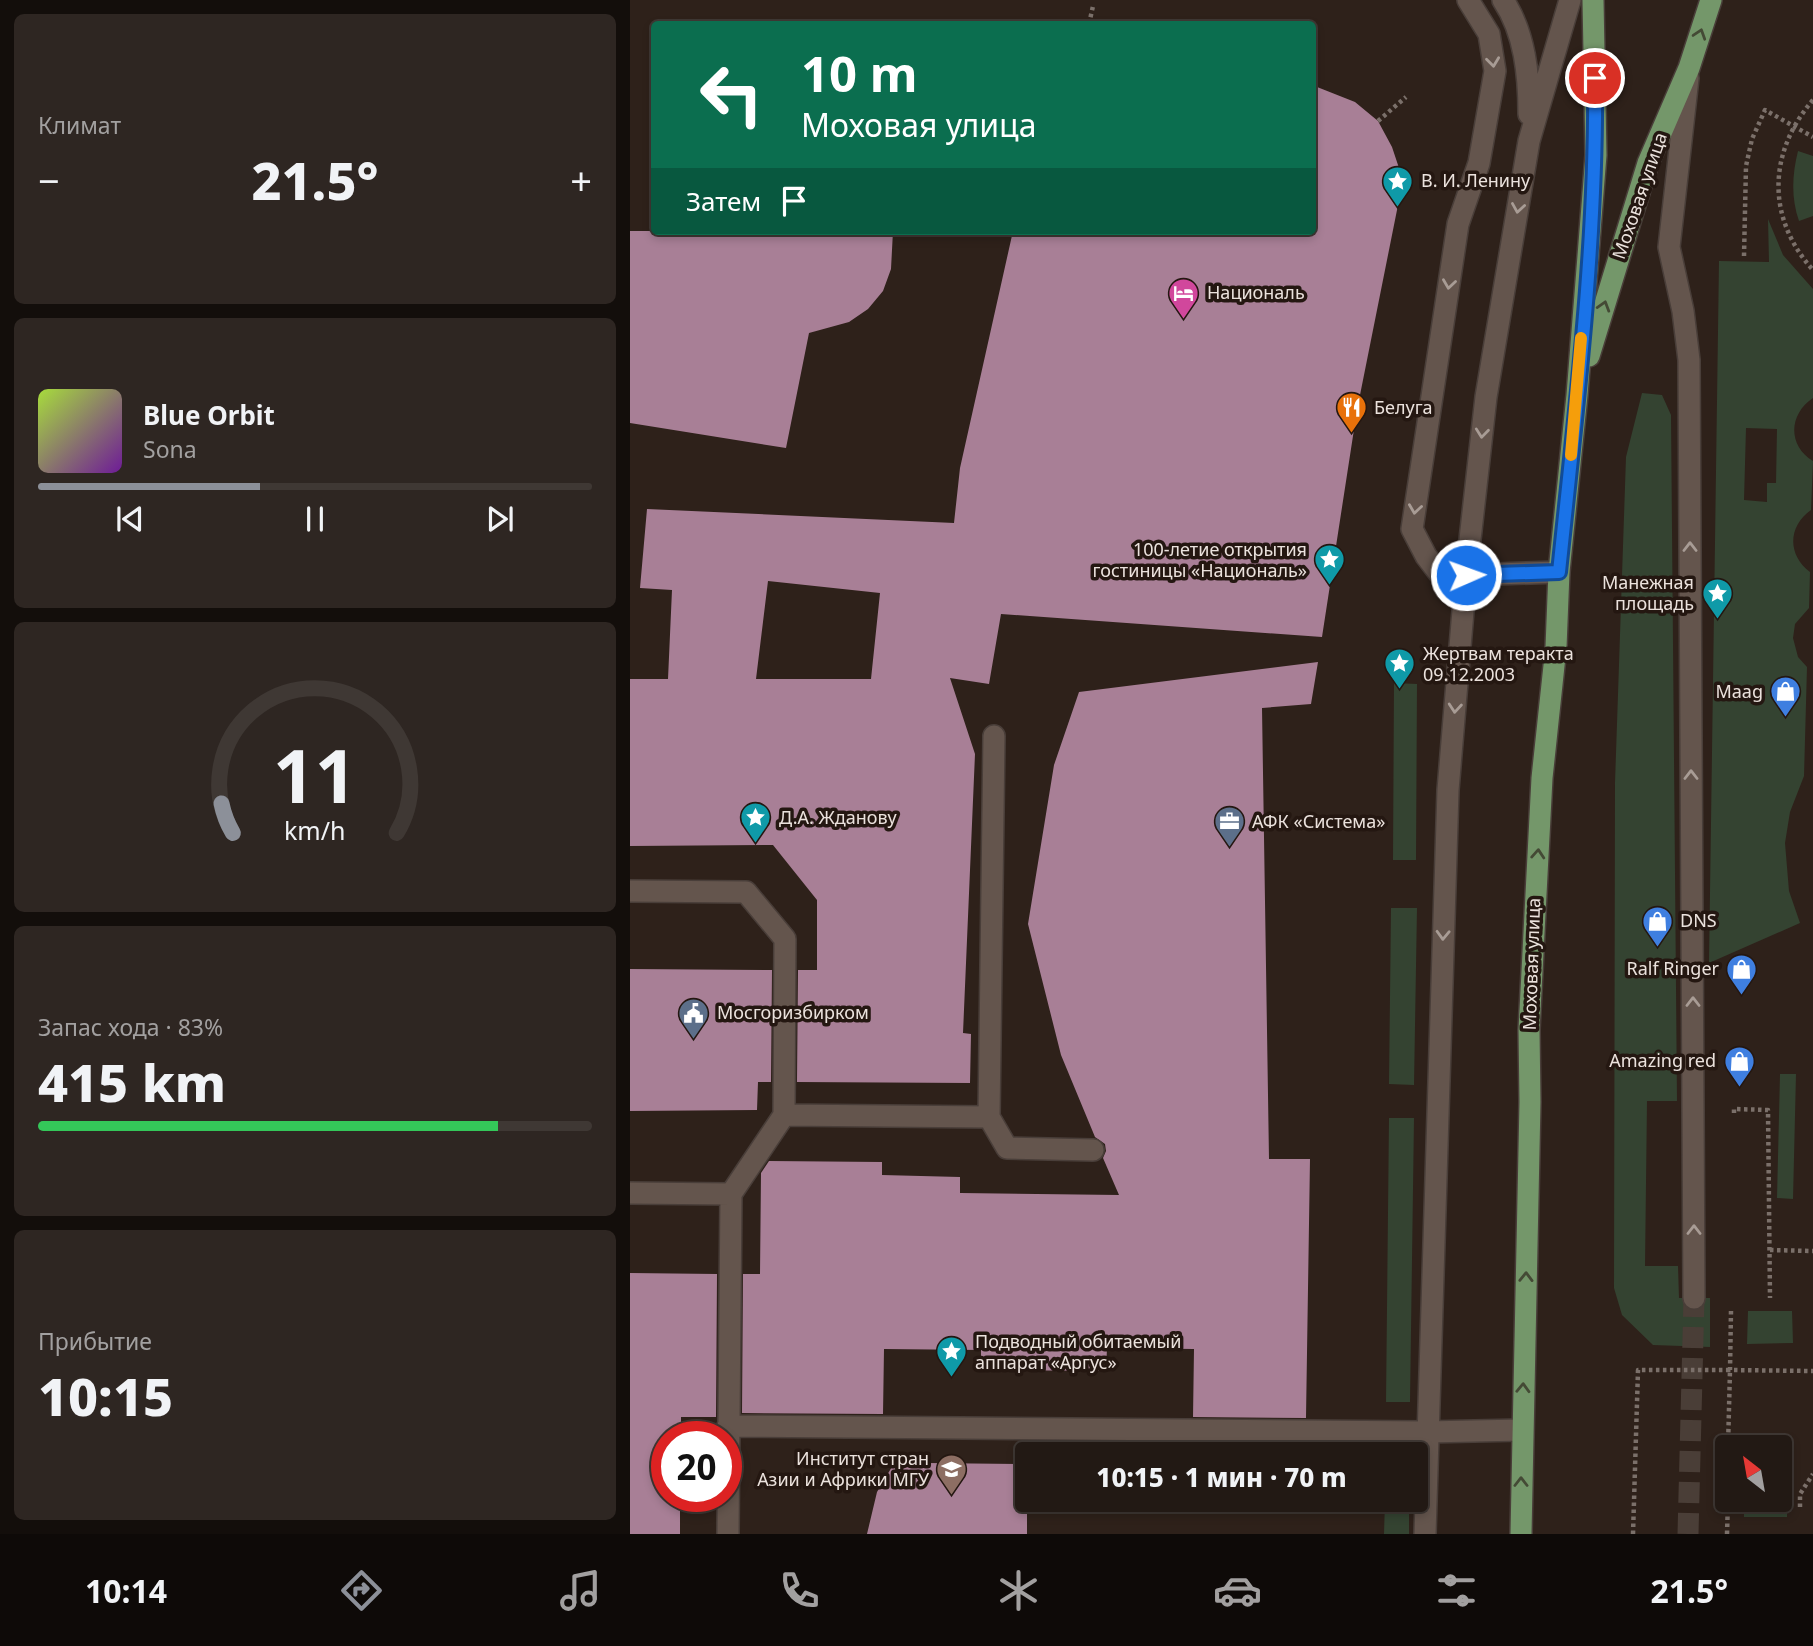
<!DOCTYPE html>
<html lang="ru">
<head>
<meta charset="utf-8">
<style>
  :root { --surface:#221914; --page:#2e2622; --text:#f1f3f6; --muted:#a2a0a0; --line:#3f3834; --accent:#8c9099 }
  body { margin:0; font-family:"Noto Sans",sans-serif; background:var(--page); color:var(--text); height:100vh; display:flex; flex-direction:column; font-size:26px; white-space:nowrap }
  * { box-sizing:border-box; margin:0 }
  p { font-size:23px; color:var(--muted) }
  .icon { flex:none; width:38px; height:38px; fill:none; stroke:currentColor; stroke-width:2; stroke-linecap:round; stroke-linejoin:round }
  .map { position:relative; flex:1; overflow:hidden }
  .panel { display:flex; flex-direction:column; gap:14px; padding:14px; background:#130e0b; width:630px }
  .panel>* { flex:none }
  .hud { position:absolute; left:21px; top:21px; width:665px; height:214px; border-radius:7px; box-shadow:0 4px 10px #0003,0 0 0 2px var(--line); background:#0b6e4f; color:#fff; overflow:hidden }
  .needle { width:46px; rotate:329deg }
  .tools { position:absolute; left:1085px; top:1435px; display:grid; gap:14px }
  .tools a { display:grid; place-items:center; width:77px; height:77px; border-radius:7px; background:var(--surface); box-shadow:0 4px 10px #0003,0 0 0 2px var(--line); font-size:35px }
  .speed { position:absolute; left:21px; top:1421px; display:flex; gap:14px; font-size:35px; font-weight:700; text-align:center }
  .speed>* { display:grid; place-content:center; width:91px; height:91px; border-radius:50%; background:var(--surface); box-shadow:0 4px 10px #0003,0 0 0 2px var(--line); line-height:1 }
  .speed .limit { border:10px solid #d22; background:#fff; color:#111 }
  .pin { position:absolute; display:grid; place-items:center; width:60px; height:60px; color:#fff; margin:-30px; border:4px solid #fff; border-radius:50%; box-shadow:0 2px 7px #0007 }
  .me { position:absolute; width:77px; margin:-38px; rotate:88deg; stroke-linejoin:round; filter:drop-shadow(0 0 5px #0008) }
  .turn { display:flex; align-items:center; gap:24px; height:147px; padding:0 35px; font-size:32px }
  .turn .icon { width:91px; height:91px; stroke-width:2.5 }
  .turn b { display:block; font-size:49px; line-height:60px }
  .then { display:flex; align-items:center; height:66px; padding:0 35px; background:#0003; gap:14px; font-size:26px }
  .big { font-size:52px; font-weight:800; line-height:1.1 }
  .panel .widget { flex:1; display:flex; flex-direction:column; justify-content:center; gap:10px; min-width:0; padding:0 24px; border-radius:10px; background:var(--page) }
  .panel .dial { align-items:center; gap:0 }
  .dial svg { height:182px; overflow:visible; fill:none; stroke:var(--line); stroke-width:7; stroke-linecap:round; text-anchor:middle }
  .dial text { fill:var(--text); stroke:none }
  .song { display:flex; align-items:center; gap:21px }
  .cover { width:84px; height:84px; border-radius:10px; background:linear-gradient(135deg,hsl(80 70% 55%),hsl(280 70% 35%)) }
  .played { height:7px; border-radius:4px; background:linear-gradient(90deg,var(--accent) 40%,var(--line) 40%) }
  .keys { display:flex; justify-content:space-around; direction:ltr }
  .heat { display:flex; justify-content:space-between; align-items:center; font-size:38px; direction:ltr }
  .charge { height:10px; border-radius:5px; background:linear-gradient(90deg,#34c759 83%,var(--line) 0) }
  .trip { position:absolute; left:385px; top:1442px; width:413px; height:70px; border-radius:7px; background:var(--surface); box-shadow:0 4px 10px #0003,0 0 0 2px var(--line); font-weight:800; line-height:70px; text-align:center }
  .tabs { display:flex; height:112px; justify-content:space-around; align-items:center; background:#0e0a08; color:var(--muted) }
  .tabs .icon { width:49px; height:49px }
  .tabs .active { color:var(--accent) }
  .tabs b { font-size:32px; color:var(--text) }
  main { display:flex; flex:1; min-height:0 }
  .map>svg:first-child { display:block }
  .green { fill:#344331; fill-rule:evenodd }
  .building { fill:#a87f96; fill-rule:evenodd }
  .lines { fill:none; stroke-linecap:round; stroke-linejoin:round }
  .minor-tunnel { stroke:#4a3e37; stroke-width:21; stroke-dasharray:21 10; stroke-linecap:butt }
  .minor-casing { stroke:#493e39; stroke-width:24 }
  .major-casing { stroke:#493e39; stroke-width:24 }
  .path { stroke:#7b706a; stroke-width:4.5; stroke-dasharray:3.5 3.5; stroke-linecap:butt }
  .minor { stroke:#64554d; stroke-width:21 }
  .major { stroke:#74976a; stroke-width:21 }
  .oneway { stroke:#444a35 }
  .oneway2 { stroke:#a89c95 }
  .route-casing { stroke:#114b97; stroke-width:18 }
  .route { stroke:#1a73e8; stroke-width:12 }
  .slow { stroke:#f59e0b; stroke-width:12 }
  .labels { text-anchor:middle; stroke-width:7; stroke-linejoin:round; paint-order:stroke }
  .poi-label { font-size:18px; fill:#ebe2dd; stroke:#241711; text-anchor:start }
  .street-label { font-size:18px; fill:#ebe2dd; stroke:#241711 }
</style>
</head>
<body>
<main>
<section class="panel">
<div class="widget"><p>Климат</p>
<div class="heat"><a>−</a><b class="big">21.5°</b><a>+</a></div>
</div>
<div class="widget">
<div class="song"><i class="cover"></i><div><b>Blue Orbit</b><p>Sona</p></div></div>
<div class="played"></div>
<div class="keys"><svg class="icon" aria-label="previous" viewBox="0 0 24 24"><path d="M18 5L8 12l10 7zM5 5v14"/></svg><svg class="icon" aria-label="pause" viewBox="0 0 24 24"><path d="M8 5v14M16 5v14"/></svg><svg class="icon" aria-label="next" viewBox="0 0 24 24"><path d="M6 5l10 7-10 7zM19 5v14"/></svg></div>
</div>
<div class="widget dial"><svg viewBox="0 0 100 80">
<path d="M14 69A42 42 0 1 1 86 69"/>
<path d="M14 69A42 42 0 0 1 9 56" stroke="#8c9099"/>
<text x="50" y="56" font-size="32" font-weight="700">11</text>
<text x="50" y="72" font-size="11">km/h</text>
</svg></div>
<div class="widget"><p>Запас хода · 83%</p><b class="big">415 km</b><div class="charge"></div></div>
<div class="widget"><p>Прибытие</p><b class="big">10:15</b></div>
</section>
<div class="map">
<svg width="1183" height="1534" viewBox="0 0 1183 1534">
  <rect width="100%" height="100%" fill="#2e211a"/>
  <path class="green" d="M 1168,151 L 1183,156 L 1183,216 L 1169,221 C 1161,198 1162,175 1168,151 Z
    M 1138,219 L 1153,255 L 1183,289 L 1183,398 C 1159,414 1157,445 1183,461 L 1181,510 C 1158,526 1157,555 1180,572 L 1179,608 L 1165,624 L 1163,638 L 1168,657 L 1177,667 L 1174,776 L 1160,812 L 1155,843 L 1159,891 L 1170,923 L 1079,963 L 1089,261 L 1139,262 ZM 1116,428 L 1147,429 L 1146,483 L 1137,483 L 1137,502 L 1114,500 Z
    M 1012,393 L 1032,395 L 1041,415 L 1047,1101 L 1017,1101 L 1015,1266 L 1048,1266 L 1049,1298 L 1080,1298 L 1080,1347 L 1023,1345 L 992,1315 L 984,1288 L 985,783 L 996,457 Z
    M 764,683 L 787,684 L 786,860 L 763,860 Z
    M 761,908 L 787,908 L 784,1085 L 759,1084 Z
    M 1150,1074 L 1166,1074 L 1163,1199 L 1147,1198 Z
    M 759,1118 L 784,1118 L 780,1402 L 756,1402 Z
    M 1118,1311 L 1162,1311 L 1163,1343 L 1117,1344 Z
    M 1150,1448 L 1159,1448 L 1157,1517 L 1114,1517 L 1114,1500 L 1150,1500 Z
    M 755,1500 L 779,1500 L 779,1534 L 754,1534 Z"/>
  <path class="building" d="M 682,85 L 725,102 L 748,121 L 762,147 L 773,180 L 727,410 L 692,637 L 371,614 L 359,684 L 320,678 L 345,754 L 333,1033 L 341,1034 L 340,1083 L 167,1082 L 168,970 L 187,970 L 187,900 L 143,845 L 0,846 L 0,679 L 38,679 L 42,590 L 10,588 L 17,509 L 324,523 L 330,468 L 383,231 L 682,231 ZM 138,581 L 250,593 L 241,679 L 126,679 Z
    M 0,231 L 263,231 L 261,269 L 253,291 L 238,309 L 219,322 L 179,333 L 156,448 L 0,423 Z
    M 688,662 L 681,704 L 632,708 L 639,1159 L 680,1159 L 676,1418 L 563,1417 L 564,1349 L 477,1348 L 476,1371 L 351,1370 L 351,1350 L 254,1349 L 253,1414 L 112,1413 L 113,1274 L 130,1274 L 131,1173 L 139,1161 L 252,1162 L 252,1175 L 330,1177 L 330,1193 L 489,1195 L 473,1158 L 476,1151 L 475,1144 L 465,1137 L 431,1055 L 398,924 L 424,765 L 449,692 Z
    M 0,969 L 142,970 L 141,1082 L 128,1082 L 127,1110 L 0,1111 Z
    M 0,1273 L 87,1274 L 86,1417 L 51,1417 L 51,1437 L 37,1437 L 37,1496 L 50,1496 L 50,1534 L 0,1534 Z
    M 297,1463 L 397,1464 L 397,1534 L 237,1534 L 247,1492 L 263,1465 Z"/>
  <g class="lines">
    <path class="minor-tunnel" d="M 1058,1534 L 1064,1298"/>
    <defs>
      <path id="minor" d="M 838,0 L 859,34 L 865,71 L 849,163 L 828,224 L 782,529 L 796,556 L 809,573 L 836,575 L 929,572
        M 873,0 C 895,33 899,75 899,114
        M 1058,78 L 1039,247 L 1053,311 L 1059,360 L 1064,1298
        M 0,891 L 116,892 L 155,939 L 154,1115 L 101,1194 L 98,1534
        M 154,1115 L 359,1117 L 377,1148 L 463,1150
        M 359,1117 L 364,736
        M 0,1193 L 101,1194
        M 98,1426 L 796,1432 L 892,1430
        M 795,1534 L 818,790 L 836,575 L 856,397 L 899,141 L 940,0"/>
      <path id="major" d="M 959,356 L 1018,163 L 1059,68 L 1081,0
        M 891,1534 L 900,1102 L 899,1030 L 912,778 L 926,647 L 929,572 L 947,395 L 966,155 L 963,0"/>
    </defs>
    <use href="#minor" class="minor-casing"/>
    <use href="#major" class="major-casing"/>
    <path class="path" d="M 459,24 L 463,6
      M 1183,100 C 1138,152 1136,218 1183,270
      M 748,121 L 776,97
      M 1114,256 L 1116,166 L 1122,139 L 1135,110 L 1183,137
      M 1104,1113 L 1104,1109 L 1138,1110 L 1140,1298
      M 1140,1250 L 1183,1251
      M 1101,1311 L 1100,1370 L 1183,1371
      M 1170,1507 L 1170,1494 L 1183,1474
      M 1003,1534 L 1008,1370 L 1100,1370 L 1098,1447
      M 1097,1534 L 1098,1500"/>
    <use href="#minor" class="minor"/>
    <use href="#major" class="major"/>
  </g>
  <defs><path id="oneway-chevron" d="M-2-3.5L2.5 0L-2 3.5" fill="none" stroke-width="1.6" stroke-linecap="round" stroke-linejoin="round" transform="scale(1.75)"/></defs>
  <g class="oneway">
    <use href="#oneway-chevron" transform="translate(1070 34) rotate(-72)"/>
    <use href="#oneway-chevron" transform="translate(974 306) rotate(-73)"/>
    <use href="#oneway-chevron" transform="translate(908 854) rotate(-86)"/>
    <use href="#oneway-chevron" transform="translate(896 1277) rotate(-89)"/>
    <use href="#oneway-chevron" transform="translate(893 1388) rotate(-88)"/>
    <use href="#oneway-chevron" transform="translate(891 1482) rotate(-90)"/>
  </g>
  <g class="oneway2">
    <use href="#oneway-chevron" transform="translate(863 62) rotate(83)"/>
    <use href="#oneway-chevron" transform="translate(888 208) rotate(99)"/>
    <use href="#oneway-chevron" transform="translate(819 284) rotate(98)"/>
    <use href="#oneway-chevron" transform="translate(852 433) rotate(96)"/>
    <use href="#oneway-chevron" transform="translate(785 509) rotate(98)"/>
    <use href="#oneway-chevron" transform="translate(1060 547) rotate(-90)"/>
    <use href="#oneway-chevron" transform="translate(825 708) rotate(95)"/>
    <use href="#oneway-chevron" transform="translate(1061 775) rotate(-90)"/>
    <use href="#oneway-chevron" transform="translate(813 935) rotate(92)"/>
    <use href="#oneway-chevron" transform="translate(1063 1002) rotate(-90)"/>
    <use href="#oneway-chevron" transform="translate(1064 1230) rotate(-90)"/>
  </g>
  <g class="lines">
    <defs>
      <path id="route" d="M 836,575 L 929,572 C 946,409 967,242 965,78"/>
    </defs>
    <use href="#route" class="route-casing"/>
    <use href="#route" class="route"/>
    <path class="slow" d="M 941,455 L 951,338"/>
  </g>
  <defs>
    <symbol id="sight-pin" viewBox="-11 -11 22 30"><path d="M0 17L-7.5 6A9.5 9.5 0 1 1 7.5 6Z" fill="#0f9aa8" stroke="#241711"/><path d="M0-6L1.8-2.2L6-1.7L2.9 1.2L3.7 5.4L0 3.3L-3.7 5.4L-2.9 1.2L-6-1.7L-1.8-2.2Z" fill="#fff"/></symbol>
    <symbol id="hotel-pin" viewBox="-11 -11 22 30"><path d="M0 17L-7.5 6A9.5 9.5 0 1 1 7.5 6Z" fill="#d1479c" stroke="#241711"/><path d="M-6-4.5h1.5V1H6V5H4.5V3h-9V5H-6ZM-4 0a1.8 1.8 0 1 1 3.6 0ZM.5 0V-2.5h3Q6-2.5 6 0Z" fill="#fff"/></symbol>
    <symbol id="restaurant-pin" viewBox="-11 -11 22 30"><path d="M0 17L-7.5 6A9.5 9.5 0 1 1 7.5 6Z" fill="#e8710a" stroke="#241711"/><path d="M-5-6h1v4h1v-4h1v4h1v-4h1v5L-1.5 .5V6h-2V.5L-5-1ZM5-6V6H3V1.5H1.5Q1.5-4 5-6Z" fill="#fff"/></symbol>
    <symbol id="shop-pin" viewBox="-11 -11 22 30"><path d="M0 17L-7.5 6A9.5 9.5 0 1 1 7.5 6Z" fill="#3f7fe0" stroke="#241711"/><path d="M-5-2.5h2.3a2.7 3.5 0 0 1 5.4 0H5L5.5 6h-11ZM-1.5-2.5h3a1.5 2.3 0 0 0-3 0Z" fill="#fff"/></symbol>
    <symbol id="office-pin" viewBox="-11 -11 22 30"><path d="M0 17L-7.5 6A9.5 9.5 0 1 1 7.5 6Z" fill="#5c6f8a" stroke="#241711"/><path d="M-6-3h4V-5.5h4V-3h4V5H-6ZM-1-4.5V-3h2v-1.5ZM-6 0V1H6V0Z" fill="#fff"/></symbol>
    <symbol id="civic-pin" viewBox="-11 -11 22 30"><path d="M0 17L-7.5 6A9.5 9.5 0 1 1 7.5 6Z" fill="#5c6f8a" stroke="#241711"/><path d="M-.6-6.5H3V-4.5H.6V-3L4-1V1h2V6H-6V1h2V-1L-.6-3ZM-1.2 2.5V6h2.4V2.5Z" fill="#fff"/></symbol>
    <symbol id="university-pin" viewBox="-11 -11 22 30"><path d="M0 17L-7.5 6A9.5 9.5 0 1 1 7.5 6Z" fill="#8d6e63" stroke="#241711"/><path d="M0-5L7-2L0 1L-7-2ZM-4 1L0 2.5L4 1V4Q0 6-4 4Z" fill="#fff"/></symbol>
  </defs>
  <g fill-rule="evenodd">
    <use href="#sight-pin" x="750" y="164" width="35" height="47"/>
    <use href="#hotel-pin" x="536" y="276" width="35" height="47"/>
    <use href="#restaurant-pin" x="704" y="390" width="35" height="47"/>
    <use href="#sight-pin" x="682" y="542" width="35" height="47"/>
    <use href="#sight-pin" x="1070" y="576" width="35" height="47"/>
    <use href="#sight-pin" x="752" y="646" width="35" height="47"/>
    <use href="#shop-pin" x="1138" y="674" width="35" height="47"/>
    <use href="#sight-pin" x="108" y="800" width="35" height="47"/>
    <use href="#office-pin" x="582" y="804" width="35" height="47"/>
    <use href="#shop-pin" x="1010" y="904" width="35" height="47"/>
    <use href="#shop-pin" x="1094" y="952" width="35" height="47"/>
    <use href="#civic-pin" x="46" y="996" width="35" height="47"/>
    <use href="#shop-pin" x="1092" y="1044" width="35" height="47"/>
    <use href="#sight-pin" x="304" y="1334" width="35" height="47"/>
    <use href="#university-pin" x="304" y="1452" width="35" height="47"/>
  </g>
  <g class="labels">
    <g class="poi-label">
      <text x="791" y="187">В. И. Ленину</text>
      <text x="577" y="299">Националь</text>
      <text x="744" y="414">Белуга</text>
      <text x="677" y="556" text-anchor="end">100-летие открытия<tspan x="677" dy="21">гостиницы «Националь»</tspan></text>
      <text x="1064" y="589" text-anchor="end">Манежная<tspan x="1064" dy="21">площадь</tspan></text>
      <text x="793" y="660">Жертвам теракта<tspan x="793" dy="21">09.12.2003</tspan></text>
      <text x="1133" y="698" text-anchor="end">Maag</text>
      <text x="149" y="824">Д.А. Жданову</text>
      <text x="622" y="828">АФК «Система»</text>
      <text x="1050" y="927">DNS</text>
      <text x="1089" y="975" text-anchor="end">Ralf Ringer</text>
      <text x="87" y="1019">Мосгоризбирком</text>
      <text x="1086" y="1067" text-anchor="end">Amazing red</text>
      <text x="345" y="1348">Подводный обитаемый<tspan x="345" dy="21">аппарат «Аргус»</tspan></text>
      <text x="299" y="1465" text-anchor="end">Институт стран<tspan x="299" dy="21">Азии и Африки МГУ</tspan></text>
    </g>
    <g class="street-label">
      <text transform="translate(1010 196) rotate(-71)" y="6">Моховая улица</text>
      <text transform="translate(902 964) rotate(-88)" y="6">Моховая улица</text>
    </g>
  </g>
</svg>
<div class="tools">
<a><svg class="needle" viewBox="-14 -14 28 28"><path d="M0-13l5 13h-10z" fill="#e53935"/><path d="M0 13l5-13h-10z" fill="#a2a0a0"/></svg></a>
</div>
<div class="speed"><div class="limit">20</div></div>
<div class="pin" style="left:965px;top:78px;background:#d93025"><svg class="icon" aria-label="arrive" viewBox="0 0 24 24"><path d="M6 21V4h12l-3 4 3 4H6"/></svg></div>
<svg class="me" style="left:836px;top:575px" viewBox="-20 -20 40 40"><circle r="17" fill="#1a73e8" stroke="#fff" stroke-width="3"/><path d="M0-11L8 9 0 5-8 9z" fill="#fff"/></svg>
<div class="trip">10:15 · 1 мин · 70 m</div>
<div class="hud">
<div class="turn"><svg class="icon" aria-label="left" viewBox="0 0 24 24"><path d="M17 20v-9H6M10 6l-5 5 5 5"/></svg><div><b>10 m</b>Моховая улица</div></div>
<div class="then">Затем<svg class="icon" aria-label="arrive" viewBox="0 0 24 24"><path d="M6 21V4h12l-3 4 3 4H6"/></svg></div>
</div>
</div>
</main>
<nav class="tabs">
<b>10:14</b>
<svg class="icon active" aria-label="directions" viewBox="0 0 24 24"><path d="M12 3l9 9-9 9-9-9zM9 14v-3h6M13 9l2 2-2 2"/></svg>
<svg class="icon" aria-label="music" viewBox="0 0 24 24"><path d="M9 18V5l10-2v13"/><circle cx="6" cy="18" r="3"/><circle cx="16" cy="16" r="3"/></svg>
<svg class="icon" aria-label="phone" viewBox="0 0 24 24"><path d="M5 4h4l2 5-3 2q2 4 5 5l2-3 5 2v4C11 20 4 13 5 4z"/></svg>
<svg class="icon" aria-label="climate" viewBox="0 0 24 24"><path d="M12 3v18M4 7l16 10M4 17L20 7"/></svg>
<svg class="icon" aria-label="car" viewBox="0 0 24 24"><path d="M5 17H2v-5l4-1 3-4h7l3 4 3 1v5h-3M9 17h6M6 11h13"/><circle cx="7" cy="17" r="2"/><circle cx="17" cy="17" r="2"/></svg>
<svg class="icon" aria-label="filters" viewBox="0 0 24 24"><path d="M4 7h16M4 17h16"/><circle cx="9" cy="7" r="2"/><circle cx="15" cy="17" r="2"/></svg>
<b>21.5°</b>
</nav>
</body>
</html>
